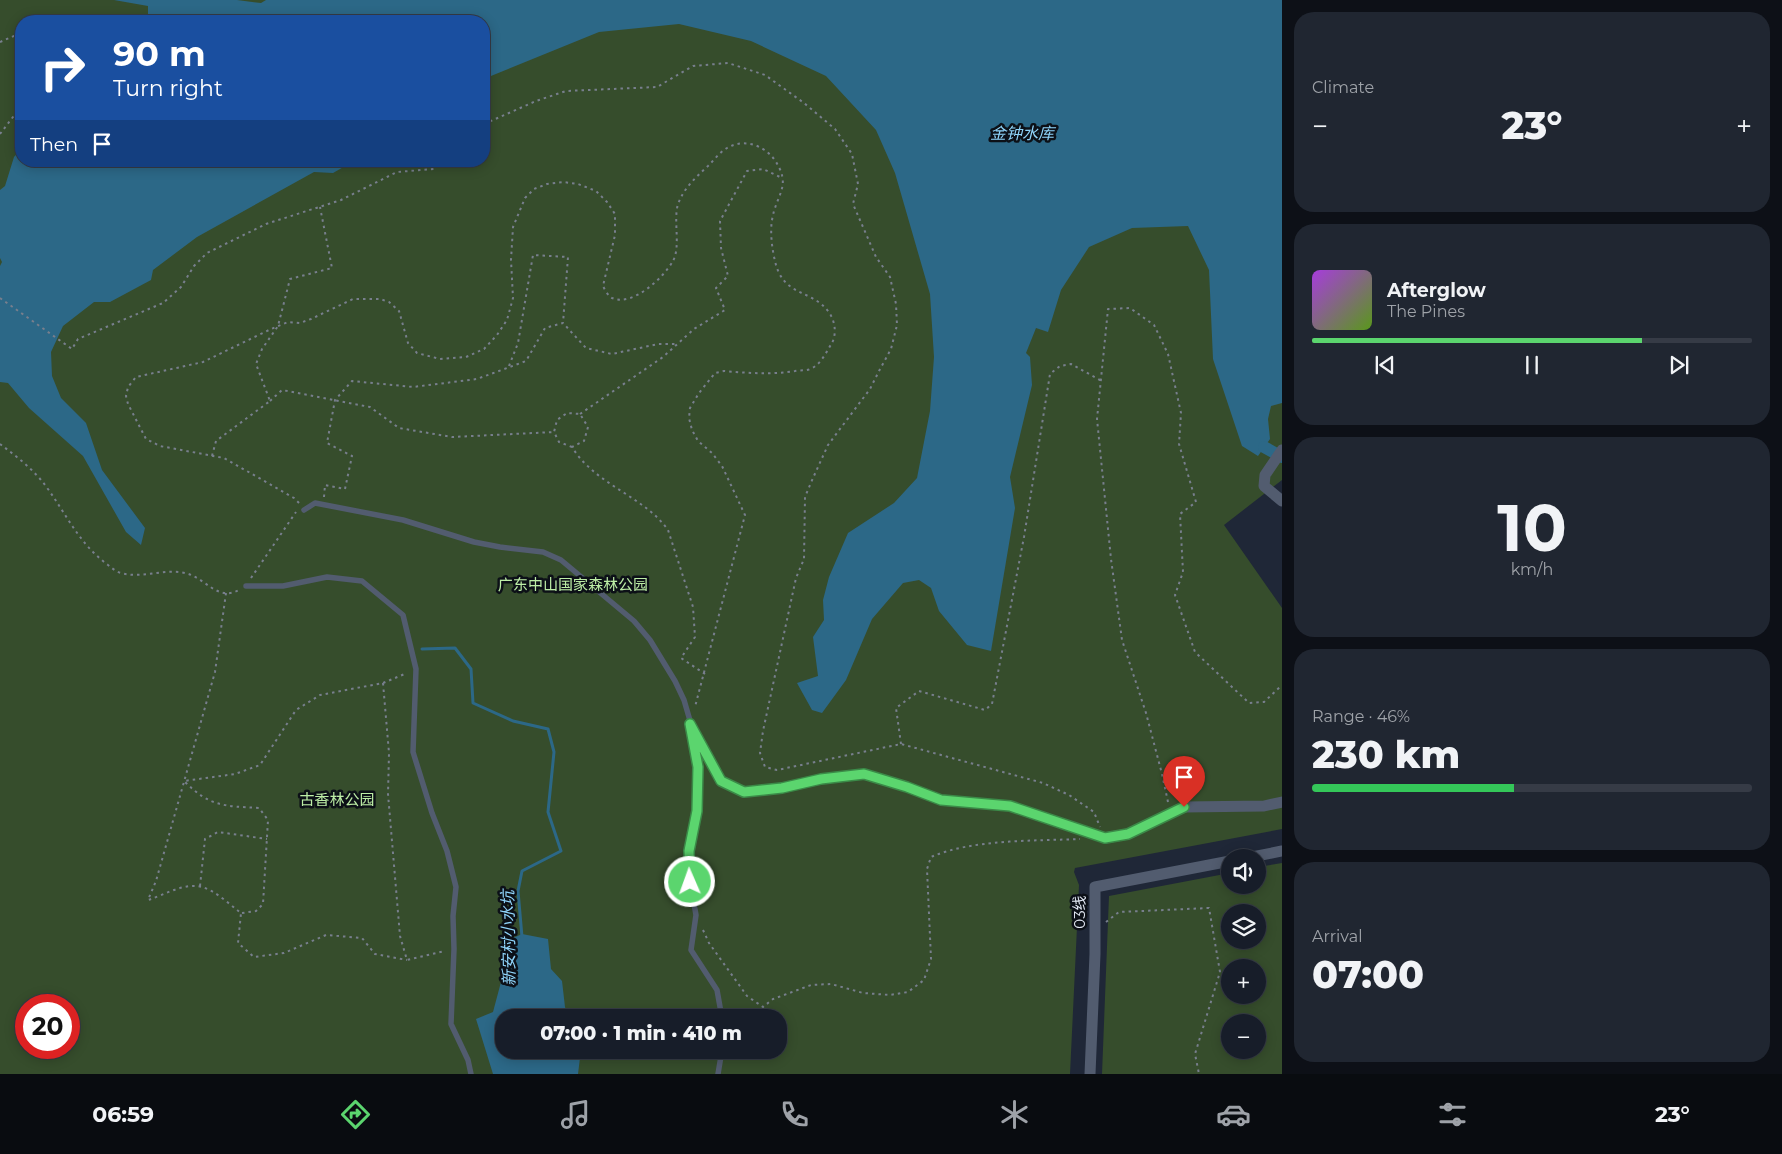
<!DOCTYPE html>
<html lang="en">
<head>
<meta charset="utf-8">
<style>
  :root { --surface:#171d29; --page:#202631; --text:#f1f3f6; --muted:#9ea2a8; --line:#363b46; --accent:#5bd56e }
  body { margin:0; font-family:Montserrat,"Noto Sans SC",sans-serif; background:var(--page); color:var(--text); height:100vh; display:flex; flex-direction:column; font-size:19px; white-space:nowrap }
  * { box-sizing:border-box; margin:0 }
  p { font-size:16px; color:var(--muted) }
  .icon { flex:none; width:28px; height:28px; fill:none; stroke:currentColor; stroke-width:2; stroke-linecap:round; stroke-linejoin:round }
  .map { position:relative; flex:1; overflow:hidden }
  .drawer { display:flex; flex-direction:column; gap:12px; padding:12px; background:#0d1017; width:500px }
  .drawer>* { flex:none }
  .banner { position:absolute; left:15px; top:15px; width:475px; height:152px; border-radius:20px; box-shadow:0 2px 12px #0003,0 0 0 1px var(--line); background:#1a4fa0; color:#fff; overflow:hidden }
  .tools { position:absolute; left:1221px; top:849px; display:grid; gap:10px }
  .tools a { display:grid; place-items:center; width:45px; height:45px; border-radius:50%; background:var(--surface); box-shadow:0 2px 12px #0003,0 0 0 1px var(--line); font-size:25px }
  .speed { position:absolute; left:15px; top:994px; display:flex; gap:10px; font-size:25px; font-weight:700; text-align:center }
  .speed>* { display:grid; place-content:center; width:65px; height:65px; border-radius:50%; background:var(--surface); box-shadow:0 2px 12px #0003,0 0 0 1px var(--line); line-height:1 }
  .speed .limit { border:8px solid #d22; background:#fff; color:#111 }
  .pin { position:absolute; display:grid; place-items:center; width:42px; height:42px; color:#fff; margin:-51px -21px; border-radius:50% 50% 50% 0; rotate:-45deg; box-shadow:0 0 5px #0007 }
  .pin .icon { rotate:45deg }
  .me { position:absolute; width:55px; margin:-28px; rotate:358deg; stroke-linejoin:round; filter:drop-shadow(0 0 4px #0008) }
  .turn { display:flex; align-items:center; gap:18px; height:105px; padding:0 15px; font-size:22px }
  .turn .icon { width:65px; height:65px; stroke-width:2.5 }
  .turn b { display:block; font-size:35px; line-height:42px }
  .then { display:flex; align-items:center; height:48px; padding:0 15px; background:#0003; gap:10px; font-size:19px }
  .big { font-size:38px; font-weight:800; line-height:1.1 }
  .drawer .widget { flex:1; display:flex; flex-direction:column; justify-content:center; gap:8px; min-width:0; padding:0 18px; border-radius:20px; background:var(--page) }
  .drawer .dial { align-items:center; gap:0 }
  .dial b { font-size:65px; line-height:1 }
  .song { display:flex; align-items:center; gap:15px }
  .cover { width:60px; height:60px; border-radius:8px; background:linear-gradient(135deg,hsl(280 70% 55%),hsl(90 70% 35%)) }
  .played { height:5px; border-radius:2px; background:linear-gradient(90deg,var(--accent) 75%,var(--line) 75%) }
  .keys { display:flex; justify-content:space-around; direction:ltr }
  .heat { display:flex; justify-content:space-between; align-items:center; font-size:28px; direction:ltr }
  .charge { height:8px; border-radius:4px; background:linear-gradient(90deg,#34c759 46%,var(--line) 0) }
  .trip { position:absolute; left:495px; top:1009px; width:292px; height:50px; border-radius:20px; background:var(--surface); box-shadow:0 2px 12px #0003,0 0 0 1px var(--line); font-weight:800; line-height:50px; text-align:center }
  .menu { display:flex; height:80px; justify-content:space-around; align-items:center; background:#090c10; color:var(--muted) }
  .menu .icon { width:35px; height:35px }
  .menu .on { color:var(--accent) }
  .menu b { font-size:22px; color:var(--text) }
  main { display:flex; flex:1; min-height:0 }
  .map>svg:first-child { display:block }
  .green { fill:#364d2c; fill-rule:evenodd }
  .water { fill:#2c6887 }
  .lines { fill:none; stroke-linecap:round; stroke-linejoin:round }
  .stream { stroke:#2c6887; stroke-width:3 }
  .canal { stroke:#2c6887; stroke-width:12 }
  .path { stroke:#787f8d; stroke-width:2; stroke-dasharray:2.5 4; stroke-linecap:butt }
  .service { stroke:#525c6f; stroke-width:5.5 }
  .minor { stroke:#525c6f; stroke-width:11 }
  .route-casing { stroke:#3b8a48; stroke-width:12 }
  .route { stroke:#5bd56e; stroke-width:9 }
  .labels { text-anchor:middle; stroke-width:5; stroke-linejoin:round; paint-order:stroke }
  .park-label { font-size:15px; fill:#bdeea6; stroke:#0c1017 }
  .street-label { font-size:15px; fill:#e2e8f3; stroke:#0c1017 }
  .water-label { font-size:16px; font-style:italic; fill:#8fd4fa; stroke:#0c1017 }
</style>
</head>
<body>
<main>
<div class="map">
<svg width="1282" height="1074" viewBox="0 0 1282 1074">
  <rect width="100%" height="100%" fill="#1f2737"/>
  <path class="green" d="M 0,0 L 1282,0 L 1282,480 L 1224,525 L 1282,608 L 1282,829 L 1075,868 L 1074,872 L 1079,885 L 1070,1074 L 0,1074 ZM 21,21 L 484,21 L 484,161 L 21,161 ZM 26,1005 L 69,1005 L 69,1048 L 26,1048 ZM 504,1018 L 779,1018 L 779,1050 L 504,1050 Z
    M 1282,863 L 1282,1074 L 1102,1074 L 1109,896 L 1230,873 L 1230,885 L 1258,885 L 1258,867 ZM 1258,912 L 1258,940 L 1230,940 L 1230,912 ZM 1230,968 L 1258,968 L 1258,995 L 1230,995 ZM 1258,1022 L 1258,1050 L 1230,1050 L 1230,1022 Z"/>
  <path class="water" d="M 114,0 L 237,0 L 261,3 L 266,0 L 1282,0 L 1282,403 L 1271,406 L 1268,419 L 1270,439 L 1258,456 L 1242,446 L 1213,359 L 1209,270 L 1188,226 L 1132,228 L 1089,247 L 1061,290 L 1048,332 L 1036,328 L 1026,353 L 1030,357 L 1032,385 L 1010,477 L 1015,508 L 991,651 L 967,645 L 939,611 L 931,588 L 919,580 L 903,583 L 872,619 L 846,680 L 822,713 L 812,710 L 797,683 L 818,676 L 813,637 L 824,620 L 823,600 L 829,577 L 848,533 L 894,503 L 917,478 L 930,411 L 934,357 L 930,294 L 895,173 L 876,130 L 826,76 L 751,41 L 679,24 L 599,32 L 486,78 L 484,84 L 484,21 L 148,21 L 148,6 Z
    M 21,149 L 21,161 L 354,161 L 333,173 L 314,172 L 197,237 L 153,270 L 151,280 L 110,302 L 94,302 L 63,326 L 51,352 L 52,376 L 61,398 L 86,423 L 102,470 L 145,528 L 141,545 L 126,532 L 83,456 L 29,408 L 8,383 L 0,382 L 0,266 L 2,262 L 0,258 L 0,190 L 5,186 L 14,157 Z
    M 522,934 L 548,939 L 551,969 L 562,981 L 565,1007 L 569,1017 L 504,1018 L 504,1050 L 581,1050 L 578,1074 L 493,1074 L 476,1019 L 493,1012 L 505,967 L 500,944 Z"/>
  <g class="lines">
    <path class="stream" d="M 422,649 L 455,648 L 471,669 L 473,703 L 513,721 L 548,729 L 554,752 L 548,812 L 561,851 L 522,871 L 518,891 L 522,937"/>
    <path class="canal" d="M 1264,447 L 1282,457"/>
    <path class="path" d="M 44,21 C 62,12 83,17 102,21
      M 0,42 L 21,33
      M 484,124 L 536,101 L 566,91 L 657,87 L 693,66 L 728,63 L 765,75 L 804,103 L 835,129 L 852,154 L 858,184 L 853,204 L 876,257 L 890,277 L 896,304 L 897,325 L 891,349 L 879,371 L 870,389 L 828,445 L 813,478 L 805,497 L 804,559 L 796,578 L 763,731 L 760,753 L 765,767 L 777,770 L 901,744 L 1043,783 L 1069,795 L 1094,812 L 1100,827
      M 0,134 L 16,113 L 21,110
      M 0,298 L 72,349 L 78,339 L 163,303 L 181,287 L 194,266 L 207,253 L 266,224 L 341,200 L 397,172 L 434,169 L 440,161
      M 509,366 L 518,343 L 533,255 L 568,257 L 563,323
      M 270,401 L 282,390 L 370,407 L 399,428 L 452,437 L 554,432
      M 580,414 L 663,357 L 694,329 L 725,310 L 716,288 L 728,276 L 721,248 L 720,221 L 747,171 L 763,169 L 782,178
      M 0,444 C 16,456 33,469 45,485 C 66,513 78,543 108,565 C 112,568 116,572 121,573 C 143,579 164,568 185,573 C 205,577 217,602 239,590
      M 572,447 L 559,442 L 554,432 L 557,420 L 567,413 L 580,414 L 588,427 L 584,441 L 572,447 C 595,485 644,496 668,530 L 693,607 L 695,637 L 681,658 L 705,674
      M 212,456 L 216,441 L 270,401 L 256,364 L 262,349 L 278,326 L 290,279 L 332,268 L 320,207
      M 324,497 L 325,485 L 345,489 L 352,456 L 327,443 L 335,400 L 352,381 L 413,387 L 477,379 L 526,361 L 545,328 L 563,323 L 586,348 L 612,354 L 658,344 L 676,344
      M 299,503 L 294,498 L 224,458 L 160,446 L 146,439 L 128,404 L 126,396 L 128,387 L 136,377 L 203,362 L 271,329 L 288,322 L 300,323 L 311,319 L 353,299 L 380,299 L 389,302 L 399,311 L 408,343 L 417,353 L 440,359 L 466,357 L 484,349 L 497,335 L 507,320 L 513,298 L 511,260 L 513,227 L 525,198 L 534,189 L 547,184 L 563,182 L 578,184 L 596,191 L 607,202 L 615,214 L 615,235 L 603,286 C 605,290 608,296 612,298 C 633,307 664,277 673,261 C 681,246 673,221 678,204 C 684,188 695,178 708,166 C 714,160 720,152 727,148 C 744,138 763,145 774,159 C 793,186 776,194 772,220 C 770,232 772,249 775,261 C 783,297 811,289 828,311 C 835,320 837,333 832,343 C 826,352 821,365 810,369 C 806,371 800,370 795,371 C 771,375 748,373 724,371 L 715,373 L 699,393 L 690,408 L 689,418 L 692,430 L 698,441 L 712,453 L 722,466 L 745,515 L 695,707
      M 251,578 L 296,512
      M 226,593 L 215,672 L 156,881 L 148,900 C 164,895 185,882 202,887 C 216,891 229,904 241,913 L 238,943 L 254,957 L 284,953 L 326,935 L 362,938 L 375,954 L 407,960
      M 383,683 L 389,753 L 388,794 L 400,936 L 407,960 L 445,951
      M 901,744 L 896,708 L 919,691 L 985,710 L 992,704 L 1024,537 L 1050,374 L 1060,366 L 1071,364 L 1100,380
      M 1168,802 L 1162,774 L 1146,713 L 1122,640 L 1111,559 L 1097,419 L 1108,309 L 1130,308 L 1154,325 L 1168,354 L 1181,413 L 1179,444 L 1196,502 L 1180,514 L 1183,572 L 1175,595 L 1195,652 L 1249,703 L 1264,702 L 1282,685
      M 200,886 L 205,839 L 218,832 L 267,839
      M 242,913 L 256,911 L 263,904 L 268,820 L 259,808 C 224,806 210,807 184,781 L 235,774 L 260,765 L 296,710 L 320,695 L 383,683 L 407,673
      M 1106,922 L 1119,912 L 1209,908 L 1220,972 L 1195,1054 L 1199,1074
      M 703,930 L 709,943 L 747,996 L 763,1007 L 773,999 L 811,985 L 831,984 L 863,993 L 890,995 L 908,992 L 924,980 L 931,959 L 927,869 L 931,857 C 972,839 1035,841 1080,839"/>
    <path class="service" d="M 304,510 L 315,503 L 403,520 L 474,542 L 500,547 L 543,552 L 561,560 L 634,621 L 650,640 L 675,681 L 684,700 L 691,724 L 698,767 L 697,811 L 689,851 L 690,882 L 696,915 L 691,950 L 717,990 L 722,1018
      M 246,586 L 283,586 L 327,577 L 362,581 L 403,615 L 416,669 L 413,752 L 432,813 L 447,851 L 456,887 L 453,916 L 454,949 L 451,1024 L 468,1060 L 471,1074
      M 694,730 L 721,781 L 744,792 L 782,788 L 821,779 L 864,774 L 907,787 L 941,800 L 1010,806 L 1105,838
      M 718,1074 L 722,1050"/>
    <path class="minor" d="M 1282,450 L 1265,475 L 1264,486 L 1282,501
      M 1105,838 L 1128,834 L 1184,807 L 1264,806 L 1282,802
      M 1247,858 L 1282,851
      M 1090,1074 L 1095,954 L 1095,887 L 1230,861"/>
  </g>
  <g class="lines">
    <defs>
      <path id="route" d="M 690,882 L 689,851 L 697,811 L 698,767 L 690,724 L 721,781 L 744,792 L 782,788 L 821,779 L 864,774 L 907,787 L 941,800 L 1010,806 L 1105,838 L 1128,834 L 1184,807"/>
    </defs>
    <use href="#route" class="route-casing"/>
    <use href="#route" class="route"/>
  </g>
  <g class="labels">
    <g class="park-label">
      <text x="573" y="590">广东中山国家森林公园</text>
      <text x="337" y="805">古香林公园</text>
    </g>
    <g class="street-label">
      <text transform="translate(1080 912) rotate(-90)" y="5">03线</text>
    </g>
    <g class="water-label">
      <text x="1022" y="139">金钟水库</text>
      <text transform="translate(508 938) rotate(-91)" y="6">新安村小水坑</text>
    </g>
  </g>
</svg>
<div class="tools">
<a><svg class="icon" aria-label="sound" viewBox="0 0 24 24"><path d="M4 9h4l5-4v14l-5-4H4zM17 9q2 3 0 6"/></svg></a>
<a><svg class="icon" aria-label="layers" viewBox="0 0 24 24"><path d="M12 4l9 5-9 5-9-5zM3 14l9 5 9-5"/></svg></a>
<a>+</a>
<a>−</a>
</div>
<div class="speed"><div class="limit">20</div></div>
<div class="pin" style="left:1184px;top:807px;background:#d93025"><svg class="icon" aria-label="arrive" viewBox="0 0 24 24"><path d="M6 21V4h12l-3 4 3 4H6"/></svg></div>
<svg class="me" style="left:690px;top:882px" viewBox="-20 -20 40 40"><circle r="17" fill="#5bd56e" stroke="#fff" stroke-width="3"/><path d="M0-11L8 9 0 5-8 9z" fill="#fff"/></svg>
<div class="trip">07:00 · 1 min · 410 m</div>
<div class="banner">
<div class="turn"><svg class="icon" aria-label="right" viewBox="0 0 24 24"><path d="M7 20v-9h11M14 6l5 5-5 5"/></svg><div><b>90 m</b>Turn right</div></div>
<div class="then">Then<svg class="icon" aria-label="arrive" viewBox="0 0 24 24"><path d="M6 21V4h12l-3 4 3 4H6"/></svg></div>
</div>
</div>
<section class="drawer">
<div class="widget"><p>Climate</p>
<div class="heat"><a>−</a><b class="big">23°</b><a>+</a></div>
</div>
<div class="widget">
<div class="song"><i class="cover"></i><div><b>Afterglow</b><p>The Pines</p></div></div>
<div class="played"></div>
<div class="keys"><svg class="icon" aria-label="previous" viewBox="0 0 24 24"><path d="M18 5L8 12l10 7zM5 5v14"/></svg><svg class="icon" aria-label="pause" viewBox="0 0 24 24"><path d="M8 5v14M16 5v14"/></svg><svg class="icon" aria-label="next" viewBox="0 0 24 24"><path d="M6 5l10 7-10 7zM19 5v14"/></svg></div>
</div>
<div class="widget dial"><b>10</b><p>km/h</p></div>
<div class="widget"><p>Range · 46%</p><b class="big">230 km</b><div class="charge"></div></div>
<div class="widget"><p>Arrival</p><b class="big">07:00</b></div>
</section>
</main>
<nav class="menu">
<b>06:59</b>
<svg class="icon on" aria-label="directions" viewBox="0 0 24 24"><path d="M12 3l9 9-9 9-9-9zM9 14v-3h6M13 9l2 2-2 2"/></svg>
<svg class="icon" aria-label="music" viewBox="0 0 24 24"><path d="M9 18V5l10-2v13"/><circle cx="6" cy="18" r="3"/><circle cx="16" cy="16" r="3"/></svg>
<svg class="icon" aria-label="phone" viewBox="0 0 24 24"><path d="M5 4h4l2 5-3 2q2 4 5 5l2-3 5 2v4C11 20 4 13 5 4z"/></svg>
<svg class="icon" aria-label="climate" viewBox="0 0 24 24"><path d="M12 3v18M4 7l16 10M4 17L20 7"/></svg>
<svg class="icon" aria-label="car" viewBox="0 0 24 24"><path d="M5 17H2v-5l4-1 3-4h7l3 4 3 1v5h-3M9 17h6M6 11h13"/><circle cx="7" cy="17" r="2"/><circle cx="17" cy="17" r="2"/></svg>
<svg class="icon" aria-label="filters" viewBox="0 0 24 24"><path d="M4 7h16M4 17h16"/><circle cx="9" cy="7" r="2"/><circle cx="15" cy="17" r="2"/></svg>
<b>23°</b>
</nav>
</body>
</html>
